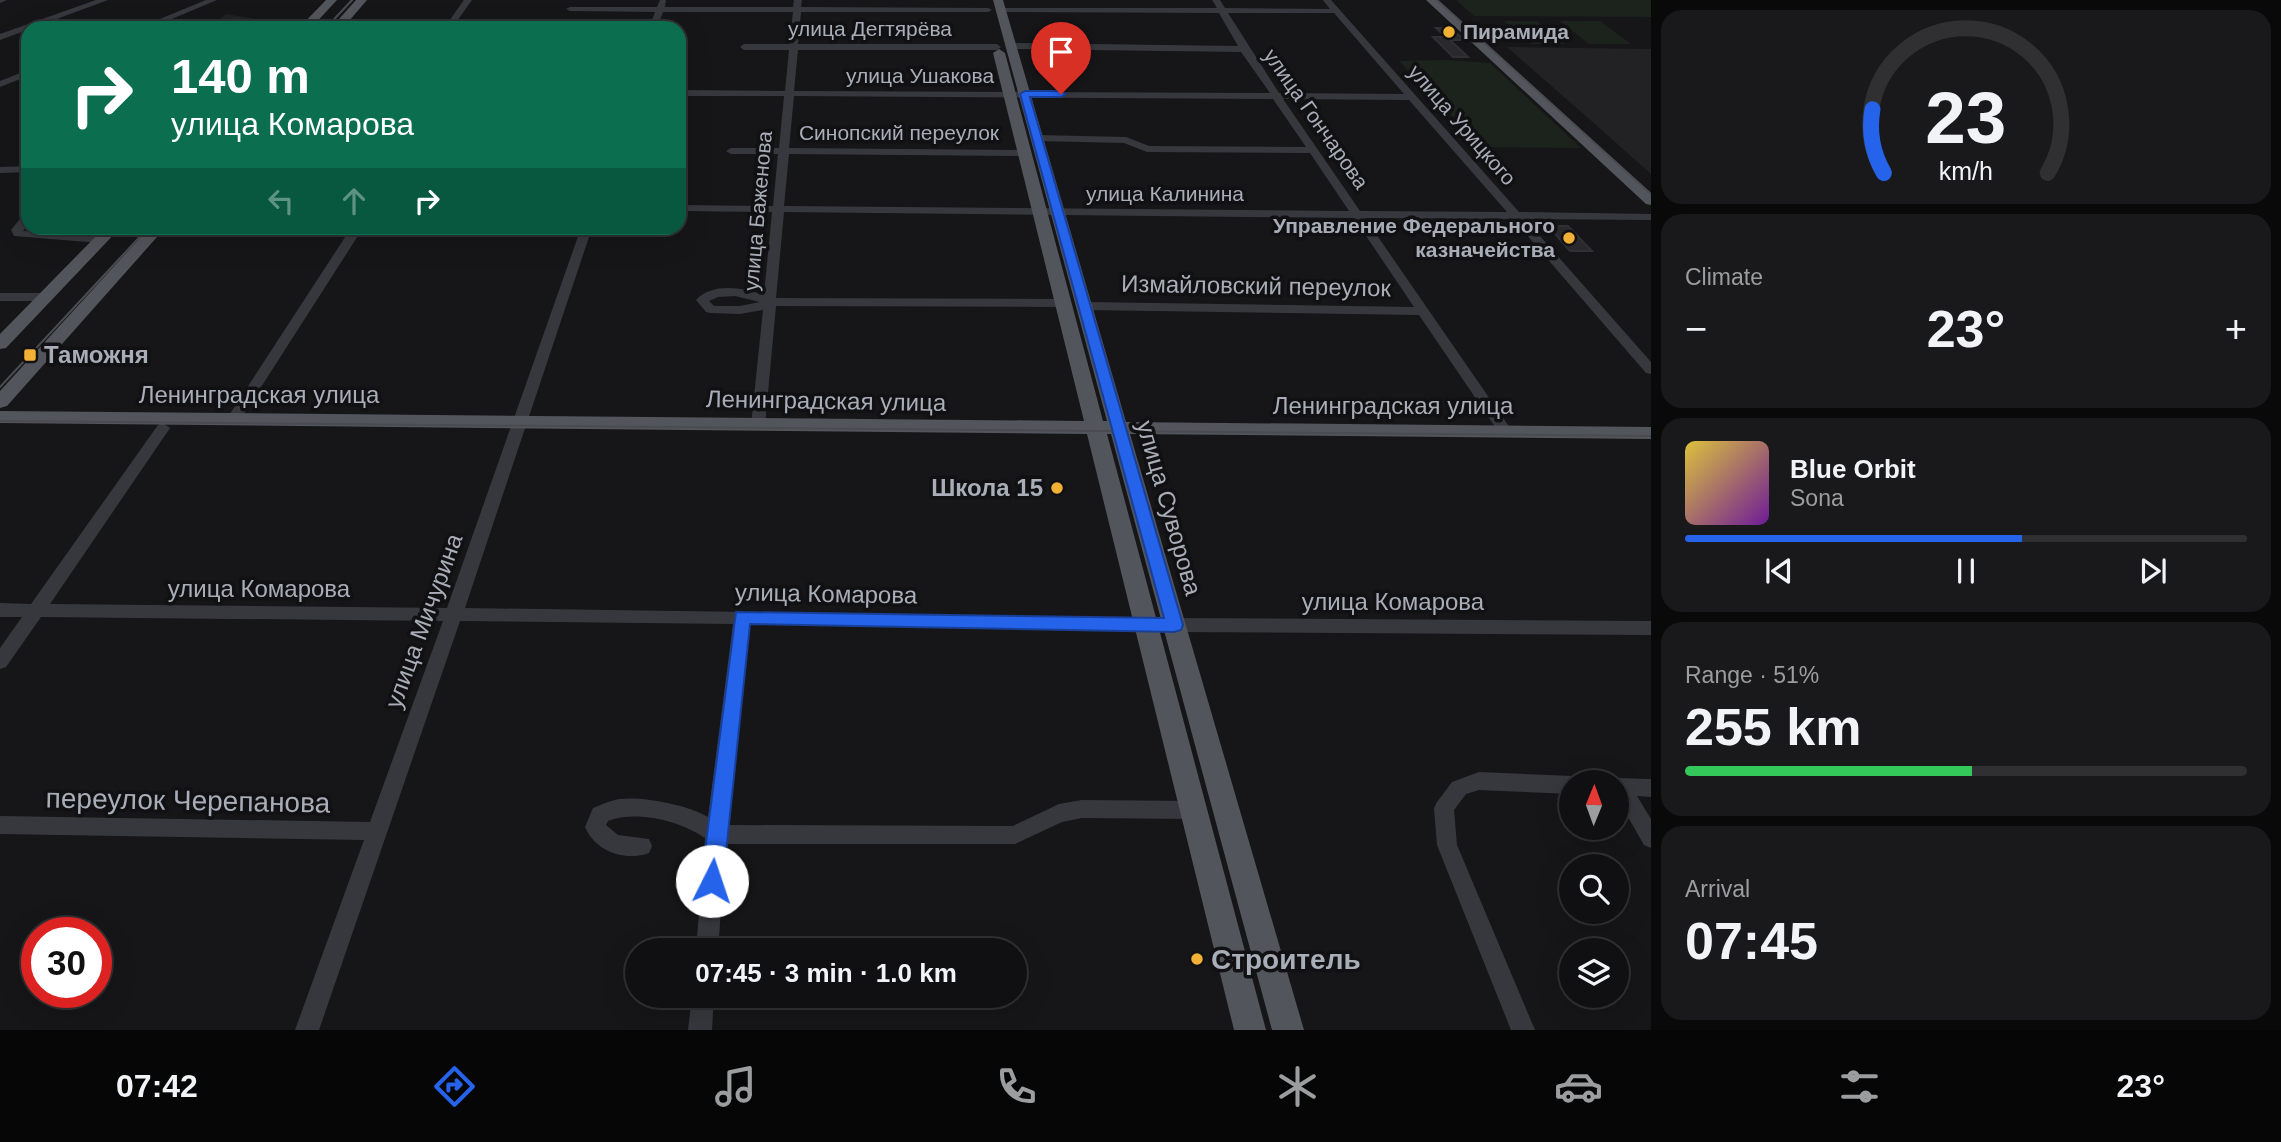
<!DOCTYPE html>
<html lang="en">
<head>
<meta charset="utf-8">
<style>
  :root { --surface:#101012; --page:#19191b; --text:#f1f3f6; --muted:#9c9d9f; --line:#303032; --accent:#2563eb }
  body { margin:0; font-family:Helvetica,sans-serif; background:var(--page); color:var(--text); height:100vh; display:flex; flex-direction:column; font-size:26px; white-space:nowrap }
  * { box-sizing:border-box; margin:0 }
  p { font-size:23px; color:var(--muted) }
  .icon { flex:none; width:38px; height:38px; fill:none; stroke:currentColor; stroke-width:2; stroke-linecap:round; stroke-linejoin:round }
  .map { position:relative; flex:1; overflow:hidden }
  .panel { display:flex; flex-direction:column; gap:10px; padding:10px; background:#09090a; width:630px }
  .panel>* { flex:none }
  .banner { position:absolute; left:21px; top:21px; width:665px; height:214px; border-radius:21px; box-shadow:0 7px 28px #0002,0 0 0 2px var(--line); background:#0b6e4f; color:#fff; overflow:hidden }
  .needle { width:46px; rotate:1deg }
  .fabs { position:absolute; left:1559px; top:770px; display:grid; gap:14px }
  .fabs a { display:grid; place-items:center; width:70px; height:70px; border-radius:50%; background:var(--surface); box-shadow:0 7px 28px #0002,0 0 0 2px var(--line); font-size:35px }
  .speed { position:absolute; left:21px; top:917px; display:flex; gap:14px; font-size:35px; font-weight:700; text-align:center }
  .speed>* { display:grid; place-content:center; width:91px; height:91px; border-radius:50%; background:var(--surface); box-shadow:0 7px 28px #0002,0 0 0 2px var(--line); line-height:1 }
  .speed .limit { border:10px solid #d22; background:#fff; color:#111 }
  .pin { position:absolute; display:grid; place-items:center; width:60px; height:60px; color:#fff; margin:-72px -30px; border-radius:50% 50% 50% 0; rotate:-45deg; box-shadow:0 0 7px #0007 }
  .pin .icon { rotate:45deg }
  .me { position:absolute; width:77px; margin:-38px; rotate:4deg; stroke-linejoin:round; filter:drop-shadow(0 0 5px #0008) }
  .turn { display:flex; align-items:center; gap:24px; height:147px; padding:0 35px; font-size:32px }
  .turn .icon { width:91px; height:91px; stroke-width:2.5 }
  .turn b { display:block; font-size:49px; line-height:60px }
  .lanes { display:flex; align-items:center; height:66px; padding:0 35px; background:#0003; justify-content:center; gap:35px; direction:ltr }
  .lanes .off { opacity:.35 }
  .big { font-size:52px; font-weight:700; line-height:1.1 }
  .panel .tile { flex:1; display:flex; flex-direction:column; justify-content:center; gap:10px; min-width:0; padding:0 24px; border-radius:21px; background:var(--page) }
  .panel .dial { align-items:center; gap:0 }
  .dial svg { height:182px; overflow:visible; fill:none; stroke:var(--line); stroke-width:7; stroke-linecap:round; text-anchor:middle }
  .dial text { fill:var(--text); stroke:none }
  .song { display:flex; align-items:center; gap:21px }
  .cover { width:84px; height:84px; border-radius:10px; background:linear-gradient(135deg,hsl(50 70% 55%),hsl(280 70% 35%)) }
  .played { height:7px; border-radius:4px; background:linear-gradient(90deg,var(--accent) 60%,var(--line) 60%) }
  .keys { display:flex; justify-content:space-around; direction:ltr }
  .heat { display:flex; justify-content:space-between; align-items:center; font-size:38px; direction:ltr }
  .charge { height:10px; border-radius:5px; background:linear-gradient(90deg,#34c759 51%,var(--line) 0) }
  .trip { position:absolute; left:625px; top:938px; width:402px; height:70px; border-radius:35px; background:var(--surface); box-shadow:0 7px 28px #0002,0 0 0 2px var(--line); font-weight:700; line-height:70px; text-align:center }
  .dock { display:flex; height:112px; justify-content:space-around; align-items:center; background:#060607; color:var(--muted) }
  .dock .icon { width:49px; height:49px }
  .dock .selected { color:var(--accent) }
  .dock b { font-size:32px; color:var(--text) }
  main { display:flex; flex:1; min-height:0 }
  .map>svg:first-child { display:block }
  .built { fill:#222225 }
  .green { fill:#1c231d }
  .building { fill:#29292c; stroke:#303034; stroke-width:2 }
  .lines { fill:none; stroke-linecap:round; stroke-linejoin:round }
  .minor { fill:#37383d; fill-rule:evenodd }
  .major { fill:#53555c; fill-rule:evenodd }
  .tram { stroke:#4a4c52; stroke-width:2 }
  .route { fill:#2563eb; stroke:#184099; stroke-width:2 }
  .poi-dot { fill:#f2b134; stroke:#111113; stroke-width:2.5 }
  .labels { text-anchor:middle; stroke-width:7; stroke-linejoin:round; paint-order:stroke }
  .far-street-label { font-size:21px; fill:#a8adb8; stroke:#111113 }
  .far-poi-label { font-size:21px; font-weight:bold; fill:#a8adb8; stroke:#111113; text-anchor:start }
  .street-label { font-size:24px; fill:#a8adb8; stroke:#111113 }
  .poi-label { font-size:24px; font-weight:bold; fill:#a8adb8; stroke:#111113; text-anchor:start }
  .near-street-label { font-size:28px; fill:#a8adb8; stroke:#111113 }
  .near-poi-label { font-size:28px; font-weight:bold; fill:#a8adb8; stroke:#111113; text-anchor:start }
</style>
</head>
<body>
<main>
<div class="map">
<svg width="1651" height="1030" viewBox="0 0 1651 1030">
  <rect width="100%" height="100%" fill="#161618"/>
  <path class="built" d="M 226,14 L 272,22 L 290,22 L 284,28 L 211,28 Z
    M 1507,47 L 1651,49 L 1651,174 L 1596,125 Z"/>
  <path class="green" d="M 1456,0 L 1651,0 L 1651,17 L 1474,16 Z
    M 1504,21 L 1537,21 L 1565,44 L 1532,44 Z
    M 1560,21 L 1600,21 L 1631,44 L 1589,44 Z
    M 1443,60 L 1490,63 L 1581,148 L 1482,147 L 1399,61 Z"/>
  <path class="building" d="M 1436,28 L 1451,28 L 1464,40 L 1450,40 L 1468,57 L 1453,57 L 1433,37 L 1446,37 Z
    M 1548,226 L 1568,226 L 1592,251 L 1570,251 Z"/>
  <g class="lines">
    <path class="minor" d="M 0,0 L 7,0 L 0,3 Z
      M 96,0 L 108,0 L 0,40 L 0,34 Z
      M 206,0 L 217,0 L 150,28 L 138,28 Z
      M 464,0 L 472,0 L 452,28 L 444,28 Z
      M 660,0 L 666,0 L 665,7 L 793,7 L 794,0 L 802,0 L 801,7 L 988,8 L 992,10 L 988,12 L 801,12 L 798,44 L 997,44 L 1001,47 L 997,50 L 798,50 L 794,91 L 1270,93 L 1241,52 L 1011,49 L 1007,46 L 1011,43 L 1238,46 L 1219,13 L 1001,12 L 997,10 L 1001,8 L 1217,8 L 1212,0 L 1220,0 L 1225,8 L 1330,9 L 1323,0 L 1331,0 L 1519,212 L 1651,214 L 1651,220 L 1525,219 L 1651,362 L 1651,374 L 1646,373 L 1513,219 L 1365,218 L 1510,428 L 1512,431 L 1510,434 L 1500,434 L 1419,315 L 1086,310 L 1080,306 L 1086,302 L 1414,307 L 1354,218 L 784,212 L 776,298 L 1063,299 L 1069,303 L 1063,307 L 776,306 L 765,425 L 763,428 L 753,428 L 751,425 L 763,310 L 740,314 L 710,313 L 706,312 L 696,300 C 713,282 743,288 764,295 L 772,212 L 679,211 L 679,205 L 773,206 L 778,154 L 731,154 L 726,151 L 731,148 L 779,148 L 784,96 L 679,96 L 679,90 L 785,91 L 789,50 L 744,50 L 740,47 L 744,44 L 789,44 L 793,12 L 663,12 L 657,28 L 649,28 L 655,12 L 570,11 L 566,9 L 570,7 L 657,7 ZM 1228,13 L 1334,13 L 1404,94 L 1279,93 ZM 794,96 L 1273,99 L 1306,147 L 1149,146 L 1126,137 L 1038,135 L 1033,138 L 1038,141 L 1124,143 L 1147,152 L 1310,153 L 1349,211 L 784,206 L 789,154 L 1024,156 L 1029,153 L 1024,150 L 789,148 ZM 1283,99 L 1409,100 L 1507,212 L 1360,211 ZM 735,296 L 760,302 L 740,306 L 714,306 L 709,301 L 718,297 Z
      M 28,70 L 28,76 L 0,87 L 0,81 Z
      M 28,166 L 28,172 L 0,173 L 0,167 Z
      M 28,213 L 28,224 L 23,231 L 100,237 L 106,240 L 100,243 L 14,236 L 11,230 L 24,214 Z
      M 351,228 L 363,228 L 238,423 L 228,423 L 226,420 Z
      M 581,228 L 592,228 L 465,608 L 1174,618 L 1651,621 L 1651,635 L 1174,632 L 750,624 L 727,825 L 1013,826 L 1059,804 L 1082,800 L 1193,801 L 1200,804 L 1203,810 L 1200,816 L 1193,819 L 1082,818 L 1062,822 L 1015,844 L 726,844 L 718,950 L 696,950 L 705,838 C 680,821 637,810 608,821 L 606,825 L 618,835 L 649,839 L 652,846 L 649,853 C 625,862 595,851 585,827 L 593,808 C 601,805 611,800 620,799 C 642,796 689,805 708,817 L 733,624 L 460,621 L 319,1030 L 295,1030 L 364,840 L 0,834 L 0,816 L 370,822 L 443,621 L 41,617 L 6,667 L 0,669 L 0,648 L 22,617 L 0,617 L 0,603 L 31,604 L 158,425 L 163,423 L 170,428 L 50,604 L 447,608 Z
      M 0,293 L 45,293 L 51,297 L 45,301 L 0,301 Z
      M 1479,772 L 1572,776 L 1581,782 L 1572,782 L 1572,794 L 1479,790 L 1466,794 L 1454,810 L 1457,845 L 1535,1030 L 1511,1030 L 1437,845 L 1434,808 L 1437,802 L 1452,782 Z
      M 1617,778 L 1651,779 L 1651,797 L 1637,796 L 1651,819 L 1651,848 L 1644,845 L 1617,798 L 1617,782 L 1609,782 Z
      M 692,996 L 714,996 L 712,1030 L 688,1030 Z"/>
    <path class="major" d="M 326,0 L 337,0 L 311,28 L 299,28 Z
      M 356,0 L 367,0 L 343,28 L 331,28 Z
      M 993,0 L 1003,0 L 1126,422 L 1651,427 L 1651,439 L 1130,434 L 1304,1030 L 1272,1030 L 1111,434 L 1107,434 L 1266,1030 L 1234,1030 L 1087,434 L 0,423 L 0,411 L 1084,421 L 993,53 L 999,49 L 1005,53 L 1103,421 L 1107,421 Z
      M 1426,0 L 1437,0 L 1651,193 L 1651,205 L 1646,204 Z
      M 104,228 L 120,228 L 6,348 L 0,349 L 0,334 Z
      M 149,228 L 165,228 L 7,406 L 0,408 L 0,391 Z"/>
    <path class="tram" d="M 1437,0 L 1651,194
      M 326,28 L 352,0
      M 0,387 L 148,228
      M 0,421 L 1651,436"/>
  </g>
  <path class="route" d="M 1025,91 L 1061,91 L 1066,94 L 1061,97 L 1030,97 L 1183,625 L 1181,630 L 1174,632 L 750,624 L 723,881 L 720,888 L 712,891 L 704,888 L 701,881 L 736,612 L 1164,618 L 1020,94 Z"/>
  <g class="poi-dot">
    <circle cx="1449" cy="32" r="7"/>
    <circle cx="1569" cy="238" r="7"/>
    <rect x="23" y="348" width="14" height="14" rx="3.5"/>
    <circle cx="1057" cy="488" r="7"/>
    <circle cx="1197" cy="959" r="7"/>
  </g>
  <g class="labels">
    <g class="far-street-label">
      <text x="870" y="36">улица Дегтярёва</text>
      <text x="920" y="83">улица Ушакова</text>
      <text transform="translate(1316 119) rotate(55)" y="7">улица Гончарова</text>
      <text transform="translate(1462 125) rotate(49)" y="7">улица Урицкого</text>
      <text x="899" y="140">Синопский переулок</text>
      <text x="1165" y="201">улица Калинина</text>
      <text transform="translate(758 211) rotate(-85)" y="7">улица Баженова</text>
    </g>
    <g class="far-poi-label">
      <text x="1463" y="39">Пирамида</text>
      <text x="1555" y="233" text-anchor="end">Управление Федерального<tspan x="1555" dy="24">казначейства</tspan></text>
    </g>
    <g class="street-label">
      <text transform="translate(1256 286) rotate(1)" y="8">Измайловский переулок</text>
      <text x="259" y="403">Ленинградская улица</text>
      <text transform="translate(826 401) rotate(1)" y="8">Ленинградская улица</text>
      <text x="1393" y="414">Ленинградская улица</text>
      <text transform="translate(1169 508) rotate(74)" y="8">улица Суворова</text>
      <text x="259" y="597">улица Комарова</text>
      <text transform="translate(826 594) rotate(1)" y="8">улица Комарова</text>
      <text x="1393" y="610">улица Комарова</text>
      <text transform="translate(424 621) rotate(-70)" y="8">улица Мичурина</text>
    </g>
    <g class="poi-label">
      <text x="44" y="363">Таможня</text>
      <text x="1043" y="496" text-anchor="end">Школа 15</text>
    </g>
    <g class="near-street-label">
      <text transform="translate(188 800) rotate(1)" y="10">переулок Черепанова</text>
    </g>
    <g class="near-poi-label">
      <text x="1211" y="969">Строитель</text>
    </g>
  </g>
</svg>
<div class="fabs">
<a><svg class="needle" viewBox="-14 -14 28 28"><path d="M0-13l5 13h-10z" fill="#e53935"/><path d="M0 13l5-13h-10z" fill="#9c9d9f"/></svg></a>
<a><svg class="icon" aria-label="search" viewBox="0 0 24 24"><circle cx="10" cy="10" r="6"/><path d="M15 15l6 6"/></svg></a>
<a><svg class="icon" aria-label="layers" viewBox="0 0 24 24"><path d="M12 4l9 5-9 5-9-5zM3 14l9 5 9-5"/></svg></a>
</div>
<div class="speed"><div class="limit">30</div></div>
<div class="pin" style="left:1061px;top:94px;background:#d93025"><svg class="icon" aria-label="arrive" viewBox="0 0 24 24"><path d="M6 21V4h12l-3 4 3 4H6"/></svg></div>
<svg class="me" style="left:712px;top:881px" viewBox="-20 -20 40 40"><circle r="19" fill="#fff"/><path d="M0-13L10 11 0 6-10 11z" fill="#2563eb"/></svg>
<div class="trip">07:45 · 3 min · 1.0 km</div>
<div class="banner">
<div class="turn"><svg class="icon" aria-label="right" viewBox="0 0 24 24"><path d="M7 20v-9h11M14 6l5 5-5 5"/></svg><div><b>140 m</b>улица Комарова</div></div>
<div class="lanes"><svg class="icon off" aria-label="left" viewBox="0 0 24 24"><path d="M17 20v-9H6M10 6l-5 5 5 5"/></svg><svg class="icon off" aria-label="ahead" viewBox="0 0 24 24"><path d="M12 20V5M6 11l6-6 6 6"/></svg><svg class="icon" aria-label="right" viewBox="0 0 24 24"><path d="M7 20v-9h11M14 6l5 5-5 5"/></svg></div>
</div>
</div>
<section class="panel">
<div class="tile dial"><svg viewBox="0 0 100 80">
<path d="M14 69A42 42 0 1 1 86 69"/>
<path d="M14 69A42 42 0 0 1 9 41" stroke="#2563eb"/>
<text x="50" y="56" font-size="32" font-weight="700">23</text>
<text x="50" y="72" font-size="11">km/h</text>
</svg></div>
<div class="tile"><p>Climate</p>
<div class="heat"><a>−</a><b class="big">23°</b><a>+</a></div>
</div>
<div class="tile">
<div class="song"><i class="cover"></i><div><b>Blue Orbit</b><p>Sona</p></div></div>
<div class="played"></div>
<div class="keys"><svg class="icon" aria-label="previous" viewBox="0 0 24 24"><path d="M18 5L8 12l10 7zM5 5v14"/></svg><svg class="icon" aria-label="pause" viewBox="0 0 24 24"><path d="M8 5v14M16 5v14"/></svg><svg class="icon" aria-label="next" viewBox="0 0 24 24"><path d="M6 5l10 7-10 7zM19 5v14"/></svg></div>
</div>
<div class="tile"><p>Range · 51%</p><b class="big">255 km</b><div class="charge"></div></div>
<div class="tile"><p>Arrival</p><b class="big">07:45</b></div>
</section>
</main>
<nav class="dock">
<b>07:42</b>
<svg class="icon selected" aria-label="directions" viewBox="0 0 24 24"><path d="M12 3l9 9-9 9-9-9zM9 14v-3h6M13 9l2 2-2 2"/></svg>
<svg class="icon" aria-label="music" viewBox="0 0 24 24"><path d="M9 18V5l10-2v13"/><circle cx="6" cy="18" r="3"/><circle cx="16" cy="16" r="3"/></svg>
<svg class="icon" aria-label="phone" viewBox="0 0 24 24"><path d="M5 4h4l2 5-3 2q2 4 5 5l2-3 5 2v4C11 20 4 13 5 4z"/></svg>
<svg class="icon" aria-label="climate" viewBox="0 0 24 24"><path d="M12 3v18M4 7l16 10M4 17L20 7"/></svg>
<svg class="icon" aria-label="car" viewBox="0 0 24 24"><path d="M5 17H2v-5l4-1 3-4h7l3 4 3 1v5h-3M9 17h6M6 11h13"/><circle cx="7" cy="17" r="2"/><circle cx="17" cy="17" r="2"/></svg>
<svg class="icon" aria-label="filters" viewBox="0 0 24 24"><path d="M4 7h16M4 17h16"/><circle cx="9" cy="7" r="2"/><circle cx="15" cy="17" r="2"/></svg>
<b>23°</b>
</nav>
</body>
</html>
